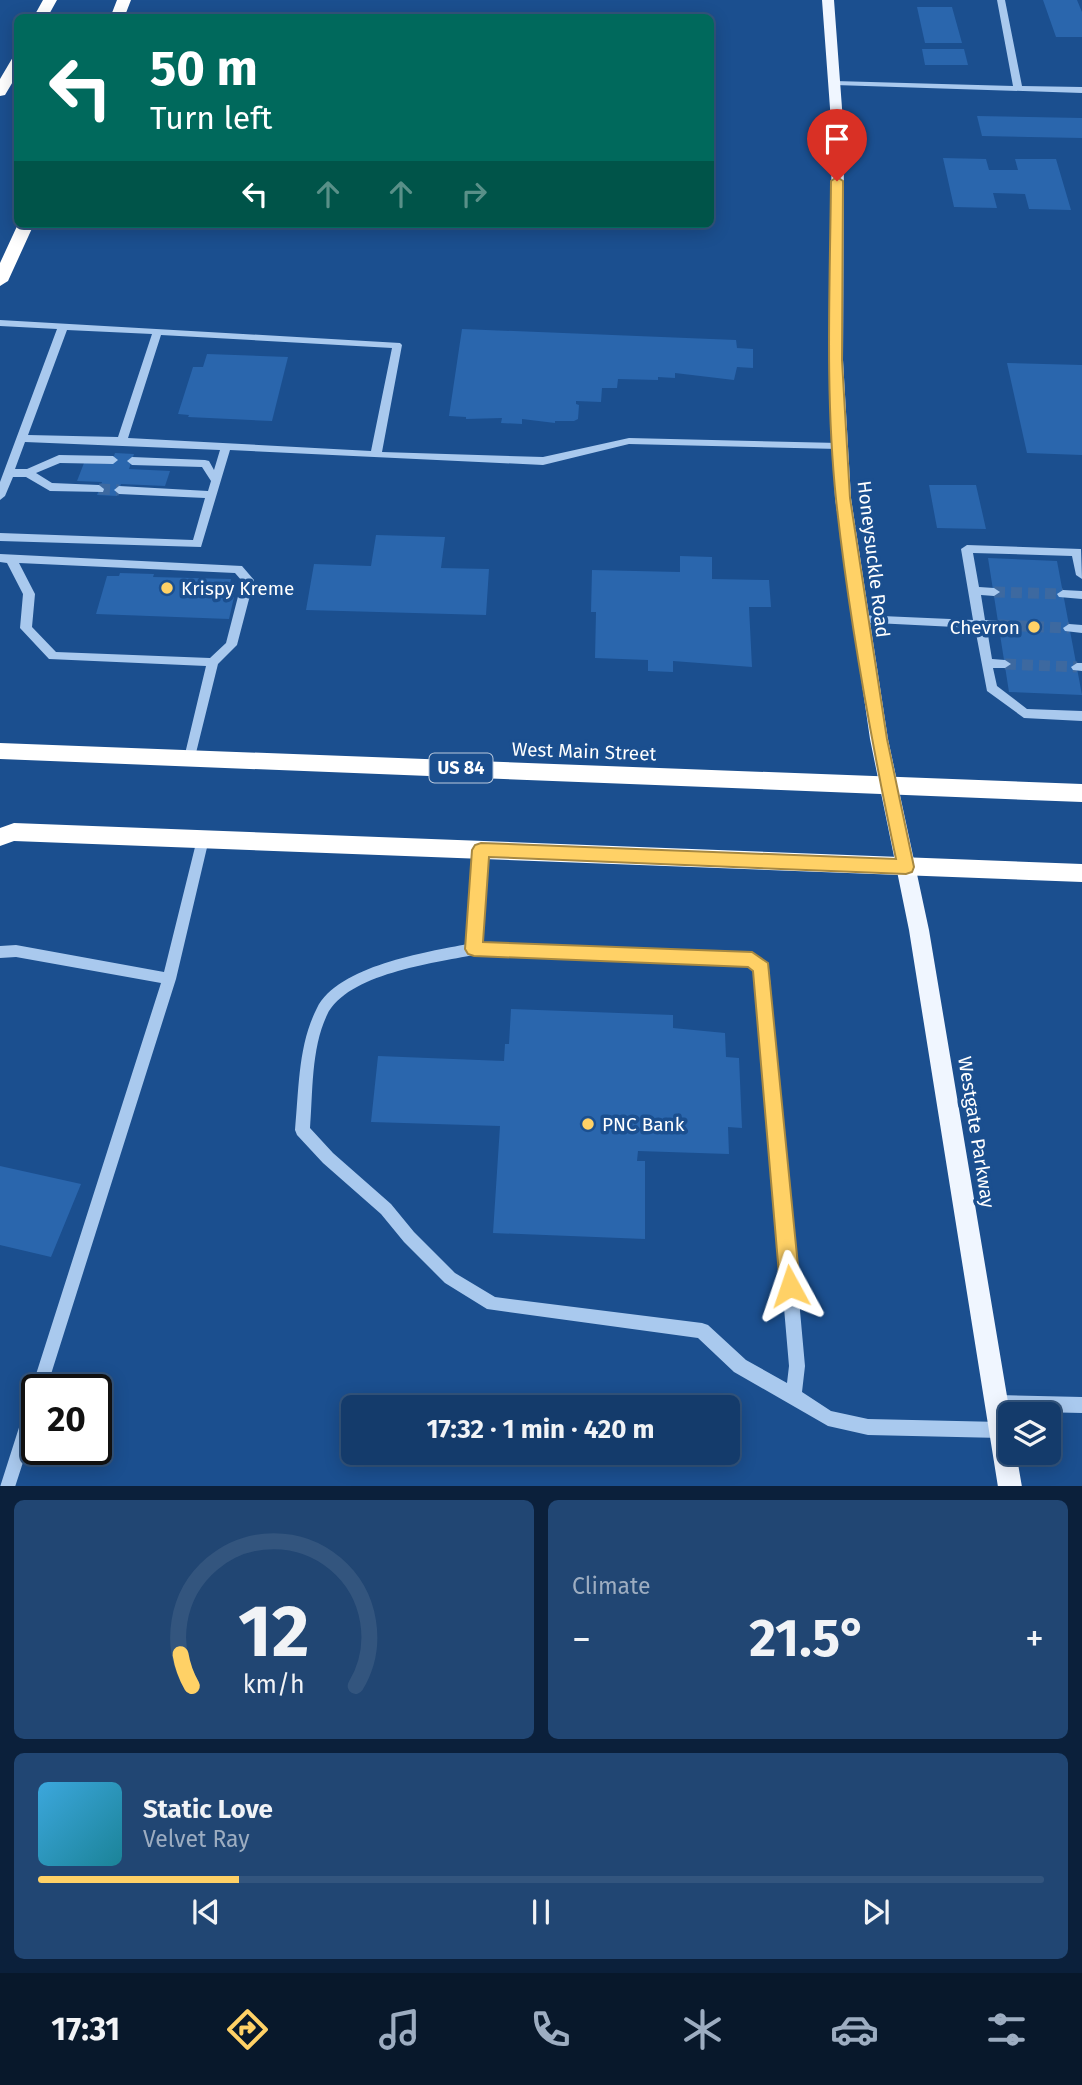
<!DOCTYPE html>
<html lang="en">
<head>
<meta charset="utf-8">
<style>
  :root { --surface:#143b6b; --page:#214673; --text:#f1f3f6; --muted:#9dadc1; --line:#33557e; --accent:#ffd166 }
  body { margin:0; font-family:"Fira Sans",sans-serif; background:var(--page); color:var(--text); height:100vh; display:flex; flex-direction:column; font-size:26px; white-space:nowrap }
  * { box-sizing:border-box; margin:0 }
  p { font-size:23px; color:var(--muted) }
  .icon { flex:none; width:38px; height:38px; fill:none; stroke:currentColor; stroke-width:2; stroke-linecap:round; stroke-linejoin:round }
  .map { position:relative; height:1486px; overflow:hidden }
  .side { display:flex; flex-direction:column; gap:14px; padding:14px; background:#0b203b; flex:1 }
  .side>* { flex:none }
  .guide { position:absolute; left:14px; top:14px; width:700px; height:214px; border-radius:10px; box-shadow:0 4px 18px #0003,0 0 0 2px var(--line); background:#00695c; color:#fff; overflow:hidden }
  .fabs { position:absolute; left:998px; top:1402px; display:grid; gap:14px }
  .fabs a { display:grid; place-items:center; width:63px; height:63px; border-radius:10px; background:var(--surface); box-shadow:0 4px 18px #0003,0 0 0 2px var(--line); font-size:35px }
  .speed { position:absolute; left:21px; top:1374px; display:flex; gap:14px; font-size:35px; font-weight:700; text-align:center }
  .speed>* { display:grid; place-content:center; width:91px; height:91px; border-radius:50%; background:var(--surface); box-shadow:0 4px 18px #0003,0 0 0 2px var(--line); line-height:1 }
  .speed .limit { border:4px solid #111; border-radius:10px; background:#fff; color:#111 }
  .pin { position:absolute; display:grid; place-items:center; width:60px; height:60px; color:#fff; margin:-72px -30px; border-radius:50% 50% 50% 0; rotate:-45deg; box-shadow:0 0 7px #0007 }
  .pin .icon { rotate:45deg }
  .me { position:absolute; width:77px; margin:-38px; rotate:355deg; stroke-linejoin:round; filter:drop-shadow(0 0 5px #0008) }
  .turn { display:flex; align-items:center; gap:24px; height:147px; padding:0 21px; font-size:32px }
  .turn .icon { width:91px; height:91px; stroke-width:2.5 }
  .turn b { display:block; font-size:49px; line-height:60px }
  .lanes { display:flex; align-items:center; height:66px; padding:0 21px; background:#0003; justify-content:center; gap:35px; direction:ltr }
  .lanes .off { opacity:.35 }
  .big { font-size:52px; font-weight:700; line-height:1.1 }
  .side .card { flex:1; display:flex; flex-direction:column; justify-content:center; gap:10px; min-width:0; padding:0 24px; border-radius:10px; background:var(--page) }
  .side .dial { align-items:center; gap:0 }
  .dial svg { height:182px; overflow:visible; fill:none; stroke:var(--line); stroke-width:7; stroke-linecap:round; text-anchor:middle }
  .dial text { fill:var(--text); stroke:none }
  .song { display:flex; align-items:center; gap:21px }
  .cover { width:84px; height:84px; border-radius:10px; background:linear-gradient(135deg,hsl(200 70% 55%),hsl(190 70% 35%)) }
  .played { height:7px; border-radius:4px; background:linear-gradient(90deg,var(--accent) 20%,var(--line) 20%) }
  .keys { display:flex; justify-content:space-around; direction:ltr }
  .heat { display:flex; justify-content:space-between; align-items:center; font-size:38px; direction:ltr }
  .side .tiles { flex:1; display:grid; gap:14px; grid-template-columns:1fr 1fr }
  .card:last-child { grid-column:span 2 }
  .trip { position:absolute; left:341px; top:1395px; width:399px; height:70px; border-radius:10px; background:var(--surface); box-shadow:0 4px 18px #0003,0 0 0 2px var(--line); font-weight:700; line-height:70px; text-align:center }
  .menu { display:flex; height:112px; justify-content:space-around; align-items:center; background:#08182b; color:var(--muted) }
  .menu .icon { width:49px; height:49px }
  .menu .selected { color:var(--accent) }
  .menu b { font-size:32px; color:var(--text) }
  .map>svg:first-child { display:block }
  .building { fill:#2a66ad }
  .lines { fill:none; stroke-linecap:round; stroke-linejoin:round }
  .minor-tunnel { stroke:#3d69a0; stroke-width:11; stroke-dasharray:11 6; stroke-linecap:butt }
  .minor { fill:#a9c9ee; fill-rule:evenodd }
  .major { fill:#f0f6ff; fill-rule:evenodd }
  .highway { fill:#fff; fill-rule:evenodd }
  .route { fill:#ffd166; stroke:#a68842; stroke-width:2 }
  .poi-dot { fill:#ffd166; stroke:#1b4f8f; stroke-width:2.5 }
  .labels { text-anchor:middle; stroke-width:7; stroke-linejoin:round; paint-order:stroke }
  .shield { fill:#1b4f8f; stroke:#bbcadd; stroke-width:2 }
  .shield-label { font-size:18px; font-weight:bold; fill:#fff }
  .street-label { font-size:19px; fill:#fff; stroke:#1b4f8f }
  .poi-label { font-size:19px; fill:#fff; stroke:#1b4f8f; text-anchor:start }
</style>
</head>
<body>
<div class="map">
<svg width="1082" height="1487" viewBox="0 0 1082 1487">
  <rect width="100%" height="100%" fill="#1b4f8f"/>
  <path class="building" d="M 1043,0 L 1077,0 L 1082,12 L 1082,37 L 1056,37 Z
    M 917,7 L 952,7 L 962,43 L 925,43 Z
    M 922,49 L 964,49 L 968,65 L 925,65 Z
    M 977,116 L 1082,118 L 1082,138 L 982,136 Z
    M 943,158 L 986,159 L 989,170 L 1018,170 L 1015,159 L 1056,159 L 1071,210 L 1029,209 L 1025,194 L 993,193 L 997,208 L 954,207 Z
    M 462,329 L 736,340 L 737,348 L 753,349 L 753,368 L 737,367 L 734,380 L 675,373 L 675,378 L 658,377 L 658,380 L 618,379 L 617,388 L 602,388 L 601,402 L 576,401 L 576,404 L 579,405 L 578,419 L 574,421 L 555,421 L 555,423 L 522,419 L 522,424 L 501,423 L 502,418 L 466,419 L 466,417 L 449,416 Z
    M 207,354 L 288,357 L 272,421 L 188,417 L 189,415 L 178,414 L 193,367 L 203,367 Z
    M 1007,363 L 1082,365 L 1082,455 L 1027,453 Z
    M 115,453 L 134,454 L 129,469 L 170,471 L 165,486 L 121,484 L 117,496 L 97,495 L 102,482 L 77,481 L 84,463 L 111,464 Z
    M 929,485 L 976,485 L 986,529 L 937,528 Z
    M 376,535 L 445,537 L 441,568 L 489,569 L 486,615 L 306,610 L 314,564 L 371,566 Z
    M 680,556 L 712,557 L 712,579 L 769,580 L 771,607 L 749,607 L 752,667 L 673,661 L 673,672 L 648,671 L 648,660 L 595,658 L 596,612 L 591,612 L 592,570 L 680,572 Z
    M 988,558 L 1057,561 L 1082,695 L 1009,692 Z
    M 120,573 L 154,574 L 153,577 L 231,579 L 228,596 L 234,597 L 229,619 L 96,614 L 107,576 L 119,576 Z
    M 511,1009 L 673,1015 L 673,1028 L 725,1033 L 726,1057 L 739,1058 L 742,1128 L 728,1127 L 729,1154 L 638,1151 L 637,1161 L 645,1161 L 645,1239 L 493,1233 L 500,1126 L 371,1122 L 378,1056 L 504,1061 L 505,1044 L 509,1044 Z
    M 0,1166 L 81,1184 L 51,1257 L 0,1245 Z"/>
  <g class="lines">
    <path class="minor-tunnel" d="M 99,489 L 119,490
      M 994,592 L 1063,594
      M 999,625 L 1069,628
      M 1005,664 L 1077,667"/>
    <path class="minor" d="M 997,0 L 1005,0 L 1022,86 L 1082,87 L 1082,93 L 835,85 L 831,83 L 835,81 L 1013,86 Z
      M 0,320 L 400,343 L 402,345 L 382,452 L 543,457 L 629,438 L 839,443 L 844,446 L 839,449 L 629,444 L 543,465 L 230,450 L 201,547 L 0,541 L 0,533 L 193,540 L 205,498 L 119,494 L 114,490 L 119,486 L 208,491 L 211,481 L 202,467 L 132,465 L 127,461 L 132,457 L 205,460 L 209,461 L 214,470 L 220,450 L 25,442 L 15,469 L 27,469 L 59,455 L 113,456 L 118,460 L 113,464 L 60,463 L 36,473 L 52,483 L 99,485 L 104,489 L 103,492 L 50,491 L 26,477 L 13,477 L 5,496 L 0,500 L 0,482 L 57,329 L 0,326 ZM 67,330 L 152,334 L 118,437 L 28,435 ZM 161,335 L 392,348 L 371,451 L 128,438 Z
      M 967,545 L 1081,549 L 1082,579 L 1076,575 L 1072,556 L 973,553 L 979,587 L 994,588 L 1000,592 L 994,596 L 981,595 L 985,620 L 999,621 L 1005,625 L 999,629 L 987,629 L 992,659 L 1005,660 L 1011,664 L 1005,668 L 993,668 L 997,686 L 1027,709 L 1082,711 L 1082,721 L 1024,718 L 987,691 L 975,628 L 855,622 L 853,619 L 859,615 L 973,620 L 961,549 Z
      M 0,554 L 242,566 L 254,580 L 237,645 L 218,664 L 194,761 L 186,761 L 184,758 L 206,666 L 49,659 L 20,628 L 23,594 L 7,563 L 0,562 ZM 19,563 L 235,573 L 242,581 L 226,643 L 210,658 L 56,652 L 32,627 L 35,594 Z
      M 1063,590 L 1082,591 L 1082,599 L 1059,597 L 1057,594 Z
      M 1069,624 L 1082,625 L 1082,633 L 1065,631 L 1063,628 Z
      M 1077,663 L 1082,663 L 1082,671 L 1073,670 L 1071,667 Z
      M 203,834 L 208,835 L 209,839 L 176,979 L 46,1390 L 37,1390 L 37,1419 L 15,1487 L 0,1487 L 161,983 L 16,957 L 0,958 L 0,946 L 16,945 L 164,972 L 197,839 L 198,835 Z
      M 481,845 L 486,846 L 487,850 L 481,943 L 752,953 L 757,955 L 769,968 L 805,1366 L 802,1392 L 831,1411 L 868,1419 L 1001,1422 L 1007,1424 L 1009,1430 L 1007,1436 L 1001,1438 L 868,1435 L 828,1426 L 734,1372 L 698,1338 L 487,1309 L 445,1283 L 404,1242 L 381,1214 L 323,1163 L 297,1135 L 295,1130 C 299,1089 298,1045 317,1008 C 338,966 426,952 468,944 L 475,850 L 476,846 ZM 474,955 L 749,965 L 755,971 L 789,1366 L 787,1383 L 746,1360 L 708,1325 L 702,1323 L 495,1297 L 455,1273 L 414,1232 L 391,1204 L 333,1153 L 310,1128 C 313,1092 311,1049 327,1015 C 347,974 433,963 474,955 Z
      M 997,1395 L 1082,1397 L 1082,1413 L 997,1411 L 991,1409 L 989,1403 L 991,1397 Z"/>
    <path class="major" d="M 822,0 L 834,0 L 844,135 L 843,360 L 851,498 L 888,739 L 929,930 L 1010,1414 L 1010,1452 L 1016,1452 L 1022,1487 L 998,1487 L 909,930 L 870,739 L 835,498 L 829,360 L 832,135 Z"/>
    <path class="highway" d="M 43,0 L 57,0 L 47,18 L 33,18 Z
      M 117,0 L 131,0 L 124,18 L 110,18 Z
      M 18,56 L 18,73 L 5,95 L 0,96 L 0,79 L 13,57 Z
      M 18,224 L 34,224 L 8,281 L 0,286 L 0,263 Z
      M 0,743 L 1082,784 L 1082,802 L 0,759 Z
      M 14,823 L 1082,864 L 1082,882 L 14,841 L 0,846 L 0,828 Z"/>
  </g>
  <path class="route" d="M 837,177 L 843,181 L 842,360 L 850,498 L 887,739 L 914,867 L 912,872 L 906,874 L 489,857 L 483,942 L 752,952 L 768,963 L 800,1286 L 797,1293 L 790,1296 L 783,1293 L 780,1286 L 753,971 L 748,967 L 474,956 L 468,954 L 465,949 L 472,850 L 475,845 L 481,843 L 896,859 C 871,740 849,620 836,499 C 825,394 830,286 831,181 Z"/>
  <g class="poi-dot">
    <circle cx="167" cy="588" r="7"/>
    <circle cx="1034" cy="627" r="7"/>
    <circle cx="588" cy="1124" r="7"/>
  </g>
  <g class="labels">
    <rect class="shield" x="429.5" y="753.5" width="63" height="29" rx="5"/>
    <g class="shield-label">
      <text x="461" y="774">US 84</text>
    </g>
    <g class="street-label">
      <text transform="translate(874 559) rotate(83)" y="7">Honeysuckle Road</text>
      <text transform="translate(584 751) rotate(2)" y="7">West Main Street</text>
      <text transform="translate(977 1132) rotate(81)" y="7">Westgate Parkway</text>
    </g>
    <g class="poi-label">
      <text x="181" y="595">Krispy Kreme</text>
      <text x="1020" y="634" text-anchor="end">Chevron</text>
      <text x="602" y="1131">PNC Bank</text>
    </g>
  </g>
</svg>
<div class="fabs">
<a><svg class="icon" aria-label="layers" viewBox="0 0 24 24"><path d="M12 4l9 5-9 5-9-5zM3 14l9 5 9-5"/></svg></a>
</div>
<div class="speed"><div class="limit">20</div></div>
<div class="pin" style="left:837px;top:181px;background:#d93025"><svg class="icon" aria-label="arrive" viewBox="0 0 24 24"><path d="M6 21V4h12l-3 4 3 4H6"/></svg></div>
<svg class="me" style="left:790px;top:1286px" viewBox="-20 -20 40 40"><path d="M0-17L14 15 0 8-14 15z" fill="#ffd166" stroke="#fff" stroke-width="4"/></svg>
<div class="trip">17:32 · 1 min · 420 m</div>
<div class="guide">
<div class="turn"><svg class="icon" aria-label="left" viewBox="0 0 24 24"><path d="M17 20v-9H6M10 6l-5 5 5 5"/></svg><div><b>50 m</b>Turn left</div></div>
<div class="lanes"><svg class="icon" aria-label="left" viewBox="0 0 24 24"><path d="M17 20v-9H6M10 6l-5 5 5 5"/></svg><svg class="icon off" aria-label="ahead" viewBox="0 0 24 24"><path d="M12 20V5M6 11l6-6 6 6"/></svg><svg class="icon off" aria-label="ahead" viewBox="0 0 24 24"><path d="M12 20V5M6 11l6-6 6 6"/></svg><svg class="icon off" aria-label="right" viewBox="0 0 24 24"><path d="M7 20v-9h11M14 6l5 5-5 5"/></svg></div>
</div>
</div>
<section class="side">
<div class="tiles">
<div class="card dial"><svg viewBox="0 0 100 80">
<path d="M14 69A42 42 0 1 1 86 69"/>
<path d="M14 69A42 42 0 0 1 9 55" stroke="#ffd166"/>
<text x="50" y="56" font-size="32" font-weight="700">12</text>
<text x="50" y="72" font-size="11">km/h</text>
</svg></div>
<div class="card"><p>Climate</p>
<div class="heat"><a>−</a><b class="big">21.5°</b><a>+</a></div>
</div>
<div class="card">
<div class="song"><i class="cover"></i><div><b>Static Love</b><p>Velvet Ray</p></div></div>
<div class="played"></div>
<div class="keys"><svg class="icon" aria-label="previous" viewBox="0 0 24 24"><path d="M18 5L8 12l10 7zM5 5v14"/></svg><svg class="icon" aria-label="pause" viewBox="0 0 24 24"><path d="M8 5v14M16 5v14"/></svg><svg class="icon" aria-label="next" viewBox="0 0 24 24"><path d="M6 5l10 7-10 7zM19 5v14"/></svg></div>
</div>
</div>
</section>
<nav class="menu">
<b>17:31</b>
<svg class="icon selected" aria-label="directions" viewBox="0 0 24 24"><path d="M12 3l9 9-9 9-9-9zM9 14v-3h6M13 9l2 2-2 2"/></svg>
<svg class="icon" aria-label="music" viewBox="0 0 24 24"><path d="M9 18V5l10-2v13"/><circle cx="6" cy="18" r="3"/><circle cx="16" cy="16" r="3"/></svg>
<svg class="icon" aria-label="phone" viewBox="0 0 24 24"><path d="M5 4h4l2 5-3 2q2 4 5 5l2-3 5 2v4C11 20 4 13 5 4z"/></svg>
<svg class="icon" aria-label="climate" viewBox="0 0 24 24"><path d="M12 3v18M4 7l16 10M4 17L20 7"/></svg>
<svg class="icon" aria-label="car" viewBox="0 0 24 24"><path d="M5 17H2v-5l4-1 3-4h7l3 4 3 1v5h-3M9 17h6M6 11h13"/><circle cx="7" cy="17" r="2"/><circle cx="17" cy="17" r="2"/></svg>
<svg class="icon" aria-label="filters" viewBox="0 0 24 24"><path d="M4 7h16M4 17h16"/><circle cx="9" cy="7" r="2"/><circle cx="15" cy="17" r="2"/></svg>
</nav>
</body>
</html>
